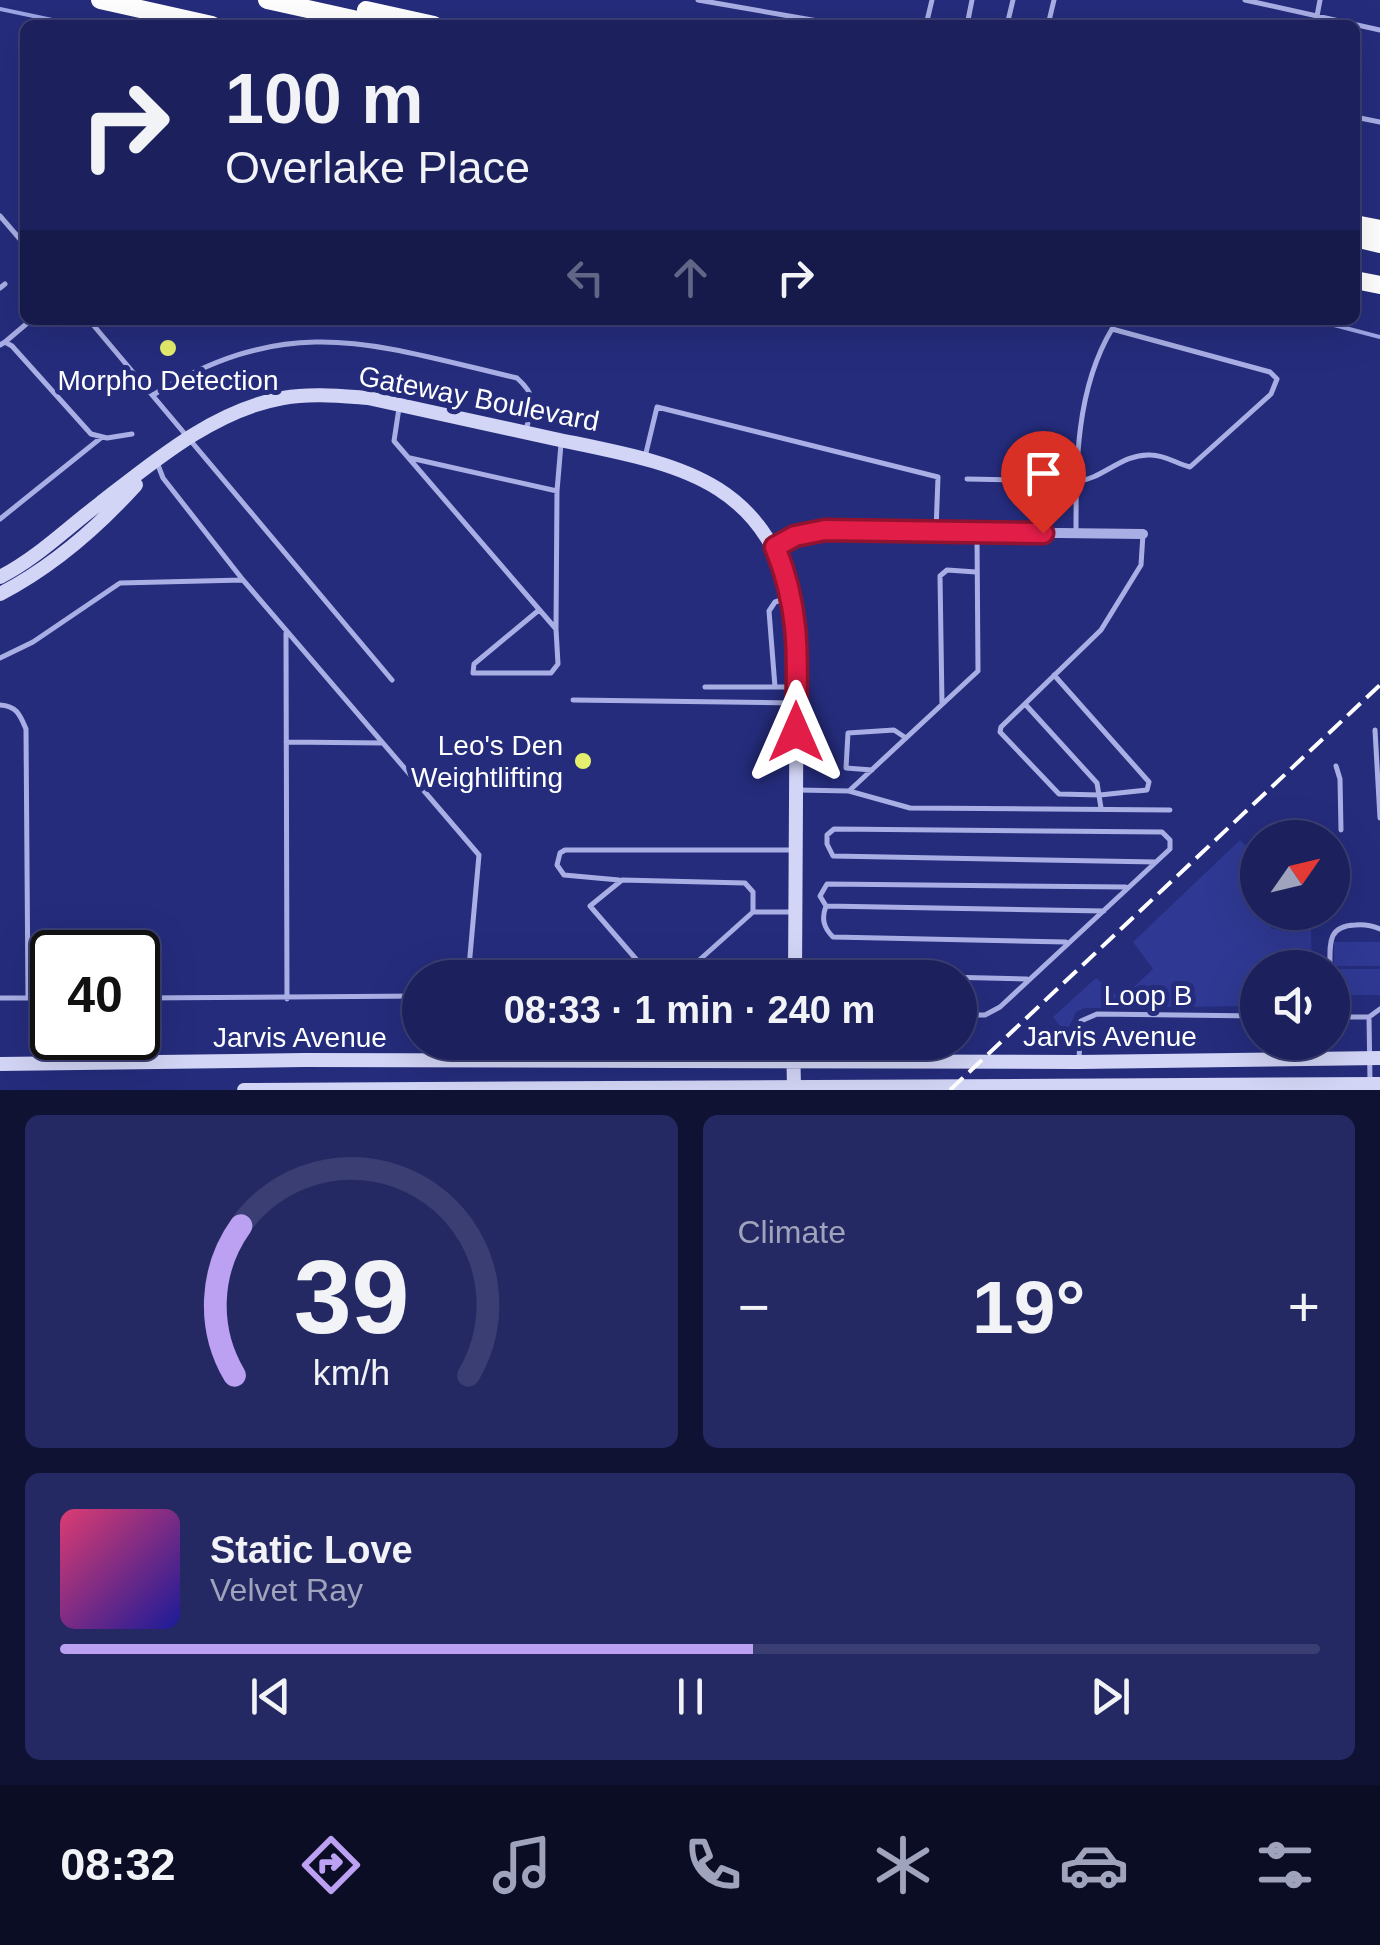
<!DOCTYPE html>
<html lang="en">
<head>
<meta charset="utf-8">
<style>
  :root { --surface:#1c215d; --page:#252963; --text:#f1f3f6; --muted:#a0a3bc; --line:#3a3e72; --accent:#bca0f2 }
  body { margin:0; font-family:Arial,sans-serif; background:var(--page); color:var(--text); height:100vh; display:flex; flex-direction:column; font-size:38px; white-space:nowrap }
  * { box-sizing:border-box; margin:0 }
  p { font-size:32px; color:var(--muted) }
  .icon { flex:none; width:55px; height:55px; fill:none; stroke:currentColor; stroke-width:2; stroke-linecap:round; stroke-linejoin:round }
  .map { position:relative; height:1090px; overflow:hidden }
  .panel { display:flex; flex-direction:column; gap:25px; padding:25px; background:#0f1233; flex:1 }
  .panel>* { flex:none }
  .banner { position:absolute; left:20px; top:20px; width:1340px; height:305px; border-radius:15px; box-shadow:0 10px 40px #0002,0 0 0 2px var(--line); background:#1c215d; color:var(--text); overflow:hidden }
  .needle { width:65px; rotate:56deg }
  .buttons { position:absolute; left:1240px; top:820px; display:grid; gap:20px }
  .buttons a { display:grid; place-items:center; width:110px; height:110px; border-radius:50%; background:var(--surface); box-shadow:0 10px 40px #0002,0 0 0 2px var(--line); font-size:50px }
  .speed { position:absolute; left:30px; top:930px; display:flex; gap:20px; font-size:50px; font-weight:700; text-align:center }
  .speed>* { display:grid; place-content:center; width:130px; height:130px; border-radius:50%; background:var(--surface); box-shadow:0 10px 40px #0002,0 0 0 2px var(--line); line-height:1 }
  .speed .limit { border:5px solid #111; border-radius:15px; background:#fff; color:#111 }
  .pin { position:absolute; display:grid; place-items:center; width:85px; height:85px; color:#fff; margin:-102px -42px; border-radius:50% 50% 50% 0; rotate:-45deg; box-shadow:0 0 10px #0007 }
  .pin .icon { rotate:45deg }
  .me { position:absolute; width:110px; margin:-55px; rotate:0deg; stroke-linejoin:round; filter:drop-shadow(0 0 8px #0008) }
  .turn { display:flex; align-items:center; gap:35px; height:210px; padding:0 40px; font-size:45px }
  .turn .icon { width:130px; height:130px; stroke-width:2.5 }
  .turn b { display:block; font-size:70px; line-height:85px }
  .lanes { display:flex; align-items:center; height:95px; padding:0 40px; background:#0003; justify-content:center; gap:50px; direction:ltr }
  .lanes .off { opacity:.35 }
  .big { font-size:75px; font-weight:700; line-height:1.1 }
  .panel .widget { flex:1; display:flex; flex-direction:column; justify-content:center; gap:15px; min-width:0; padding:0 35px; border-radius:15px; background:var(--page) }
  .panel .dial { align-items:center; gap:0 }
  .dial svg { height:260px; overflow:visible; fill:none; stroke:var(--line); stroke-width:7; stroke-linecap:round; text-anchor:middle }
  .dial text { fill:var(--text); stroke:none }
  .song { display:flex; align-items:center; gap:30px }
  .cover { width:120px; height:120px; border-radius:15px; background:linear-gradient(135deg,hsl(340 70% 55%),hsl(240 70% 35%)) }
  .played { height:10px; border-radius:5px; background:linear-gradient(90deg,var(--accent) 55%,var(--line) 55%) }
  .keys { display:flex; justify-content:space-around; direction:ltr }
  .heat { display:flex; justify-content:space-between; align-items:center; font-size:55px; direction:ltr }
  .panel .tiles { flex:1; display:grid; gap:25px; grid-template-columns:1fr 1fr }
  .widget:last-child { grid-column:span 2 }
  .trip { position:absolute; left:402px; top:960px; width:575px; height:100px; border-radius:50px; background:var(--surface); box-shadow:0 10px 40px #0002,0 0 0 2px var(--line); font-weight:700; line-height:100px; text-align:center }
  .dock { display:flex; height:160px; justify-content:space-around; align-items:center; background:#0b0d25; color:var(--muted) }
  .dock .icon { width:70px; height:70px }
  .dock .selected { color:var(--accent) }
  .dock b { font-size:45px; color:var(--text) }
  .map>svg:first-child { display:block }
  .green { fill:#2f3993 }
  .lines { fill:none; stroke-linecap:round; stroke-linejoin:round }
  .stream { stroke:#9da5e5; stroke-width:4 }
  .lane { stroke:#a9afe5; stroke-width:5 }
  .street { stroke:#a9afe5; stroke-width:10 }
  .secondary { stroke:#d2d5f5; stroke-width:14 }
  .highway { stroke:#fff; stroke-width:18 }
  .rail { stroke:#fff; stroke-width:4; stroke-dasharray:18 8; stroke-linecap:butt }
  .route-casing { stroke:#92132f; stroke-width:25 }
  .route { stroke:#e11d48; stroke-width:18 }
  .poi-dot { fill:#e6ee6d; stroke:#252c7c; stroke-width:4 }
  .labels { text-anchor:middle; stroke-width:10; stroke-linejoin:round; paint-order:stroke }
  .poi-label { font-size:28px; fill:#fff; stroke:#252c7c }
  .street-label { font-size:28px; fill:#fff; stroke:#252c7c }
</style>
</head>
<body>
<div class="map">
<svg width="1380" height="1090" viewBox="0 0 1380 1090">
  <rect width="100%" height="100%" fill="#252c7c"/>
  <path class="green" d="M 1240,840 L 1257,856 L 1258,912 L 1271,913 L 1271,929 L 1311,928 L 1312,967 L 1258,968 L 1257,1006 L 1085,1008 L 1076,1012 L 1069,1027 L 1061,1027 L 1053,1017 L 1096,978 L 1121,999 L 1153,969 L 1133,942 Z
    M 1334,942 L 1380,942 L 1380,966 L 1334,966 Z
    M 1334,969 L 1380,969 L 1380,995 L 1334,995 Z"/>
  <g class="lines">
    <path class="stream" d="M 0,9 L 76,25
      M 1315,320 L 1380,337"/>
    <path class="lane" d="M 698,0 L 841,25
      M 1245,0 L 1380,30
      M 1317,16 L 1320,0
      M 926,25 L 932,0
      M 967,25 L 972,0
      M 1007,25 L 1013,0
      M 1048,25 L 1054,0
      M 1355,117 L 1380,122
      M 0,216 L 25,245
      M 0,288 L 5,284
      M 89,320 L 392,680
      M 5,342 L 31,320
      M 0,345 L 5,342 L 12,346 L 91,434 L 107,438 L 132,434
      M 153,395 C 290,311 372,344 517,378 C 537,396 534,404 526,429
      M 399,408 L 394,441 L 556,629 L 558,664 L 551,673 L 473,673 L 474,664 L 539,610
      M 645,457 L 657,407 L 938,477 L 936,531
      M 410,458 L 557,491 L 556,629
      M 158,465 L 163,478 L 243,580
      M 967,479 L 1076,481 C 1103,480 1121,453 1151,455 C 1165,455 1177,464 1190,467 L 1271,394 L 1277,379 L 1270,372 L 1112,329 C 1076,389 1076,464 1076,532
      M 557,491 L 561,444
      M 0,519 L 102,437
      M 788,598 L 775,602 L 769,611 L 775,687 L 793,687
      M 286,633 L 287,999
      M 0,658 L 33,642 L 120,583 L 243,580 L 479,855 L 468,978
      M 1054,675 L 1149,782 L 1147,790 L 1100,795 L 1059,794 L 1000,732 L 1001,727 L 1101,630 L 1141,565 L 1143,534
      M 705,687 L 775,687
      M 573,700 L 793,703
      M 942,704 L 940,576 L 947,570 L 976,572
      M 1025,704 L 1097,783 L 1101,808
      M 0,705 C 17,706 20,715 26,729 L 28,998
      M 1375,730 L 1380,818
      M 286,742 L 383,743
      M 1336,766 L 1340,779 L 1341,830
      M 872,770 L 846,768 L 848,733 L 894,730 L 906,738
      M 799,790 L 849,791 L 910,808 L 1170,810
      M 849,791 L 978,671 L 977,535
      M 619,880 L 564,875 L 557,865 L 560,853 L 565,850 L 793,850
      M 826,906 C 821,919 824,928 833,937 L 1066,942
      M 1104,911 L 826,906 L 820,896 L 827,884 L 1126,887
      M 753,912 L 753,892 L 745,883 L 622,880 L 590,906 L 642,966 L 696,963 L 753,912 L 792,912
      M 698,963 L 792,965
      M 1330,968 C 1330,944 1327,926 1355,925 C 1365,924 1371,925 1380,929
      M 821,974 L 1027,979
      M 0,998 L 52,998
      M 138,998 L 420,996
      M 960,1015 L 985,1015 L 1000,1007 L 1156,862 L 1170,849 L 1170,840 L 1162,832 L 834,829 L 827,835 L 827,844 L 833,856 L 1156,862
      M 1332,1017 L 1369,1017 L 1380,1009
      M 1369,1017 L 1370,1081
      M 1079,1059 L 1081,1021 L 1097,1014 L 1258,1016"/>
    <path class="street" d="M 775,547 L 795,536 L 825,530 L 1143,534"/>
    <path class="secondary" d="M 0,577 C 37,558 66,529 99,504 C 153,462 214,410 283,398 C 311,393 340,396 368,398 C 430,412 493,425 555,439 C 679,465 769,476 797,620 L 795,978
      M 0,594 C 52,567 97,528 136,485
      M 793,1042 L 794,1087
      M 0,1064 L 304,1060 L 1079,1062 L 1380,1058
      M 244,1090 L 1380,1084"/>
    <path class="highway" d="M 100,0 L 212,25
      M 267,0 L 380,25
      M 366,10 L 434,25
      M 1355,224 L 1380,229
      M 1355,238 L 1380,244
      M 1355,280 L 1380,285"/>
    <path class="rail" d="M 950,1090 L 1380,685"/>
  </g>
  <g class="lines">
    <defs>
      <path id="route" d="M 796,732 C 797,663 802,613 775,547 L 795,536 L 825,530 L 1043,533"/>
    </defs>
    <use href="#route" class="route-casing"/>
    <use href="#route" class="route"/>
  </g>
  <g class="poi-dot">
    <circle cx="168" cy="348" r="10"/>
    <circle cx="583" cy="761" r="10"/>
  </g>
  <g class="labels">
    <g class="poi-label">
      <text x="168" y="390">Morpho Detection</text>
      <text x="563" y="755" text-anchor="end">Leo's Den<tspan x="563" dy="32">Weightlifting</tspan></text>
    </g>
    <g class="street-label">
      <text transform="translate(479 398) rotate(11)" y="10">Gateway Boulevard</text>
      <text x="1148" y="1005">Loop B</text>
      <text x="1110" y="1046">Jarvis Avenue</text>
      <text x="300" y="1047">Jarvis Avenue</text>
    </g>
  </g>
</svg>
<div class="buttons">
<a><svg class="needle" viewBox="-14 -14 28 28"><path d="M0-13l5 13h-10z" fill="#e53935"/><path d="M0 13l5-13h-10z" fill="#a0a3bc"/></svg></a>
<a><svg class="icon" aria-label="sound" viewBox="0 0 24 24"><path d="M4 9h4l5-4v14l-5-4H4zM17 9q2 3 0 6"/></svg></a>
</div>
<div class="speed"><div class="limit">40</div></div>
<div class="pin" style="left:1043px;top:533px;background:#d93025"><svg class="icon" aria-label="arrive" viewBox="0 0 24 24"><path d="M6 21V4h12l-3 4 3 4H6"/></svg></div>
<svg class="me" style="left:796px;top:732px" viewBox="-20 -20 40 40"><path d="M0-17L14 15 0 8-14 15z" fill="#e11d48" stroke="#fff" stroke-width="4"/></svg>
<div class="trip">08:33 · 1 min · 240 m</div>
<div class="banner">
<div class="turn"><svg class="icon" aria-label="right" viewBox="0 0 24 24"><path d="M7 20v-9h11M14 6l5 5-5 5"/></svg><div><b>100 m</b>Overlake Place</div></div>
<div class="lanes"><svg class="icon off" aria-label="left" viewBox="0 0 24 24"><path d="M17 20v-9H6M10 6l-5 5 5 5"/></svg><svg class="icon off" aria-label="ahead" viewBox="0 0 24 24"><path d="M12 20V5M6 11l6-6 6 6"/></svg><svg class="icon" aria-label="right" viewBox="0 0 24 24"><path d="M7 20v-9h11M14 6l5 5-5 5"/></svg></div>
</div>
</div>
<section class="panel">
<div class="tiles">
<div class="widget dial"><svg viewBox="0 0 100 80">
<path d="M14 69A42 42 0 1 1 86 69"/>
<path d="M14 69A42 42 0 0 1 16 23" stroke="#bca0f2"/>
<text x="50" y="56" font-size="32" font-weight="700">39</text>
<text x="50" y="72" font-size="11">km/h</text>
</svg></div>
<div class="widget"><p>Climate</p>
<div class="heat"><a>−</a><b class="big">19°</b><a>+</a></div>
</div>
<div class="widget">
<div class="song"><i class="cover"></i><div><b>Static Love</b><p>Velvet Ray</p></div></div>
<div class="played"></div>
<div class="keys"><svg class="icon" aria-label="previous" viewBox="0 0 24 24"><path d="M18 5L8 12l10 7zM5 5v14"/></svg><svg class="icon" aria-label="pause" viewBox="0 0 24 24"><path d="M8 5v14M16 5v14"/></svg><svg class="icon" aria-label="next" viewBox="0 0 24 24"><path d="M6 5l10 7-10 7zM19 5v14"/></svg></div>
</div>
</div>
</section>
<nav class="dock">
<b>08:32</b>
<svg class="icon selected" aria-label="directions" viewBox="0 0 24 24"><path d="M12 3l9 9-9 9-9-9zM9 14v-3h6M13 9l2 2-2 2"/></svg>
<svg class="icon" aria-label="music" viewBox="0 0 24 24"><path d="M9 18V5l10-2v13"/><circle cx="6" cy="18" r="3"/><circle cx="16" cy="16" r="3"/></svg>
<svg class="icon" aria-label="phone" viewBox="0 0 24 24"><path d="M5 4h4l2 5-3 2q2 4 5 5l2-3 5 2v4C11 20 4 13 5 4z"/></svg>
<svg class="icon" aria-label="climate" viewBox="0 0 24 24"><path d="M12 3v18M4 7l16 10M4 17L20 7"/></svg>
<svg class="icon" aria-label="car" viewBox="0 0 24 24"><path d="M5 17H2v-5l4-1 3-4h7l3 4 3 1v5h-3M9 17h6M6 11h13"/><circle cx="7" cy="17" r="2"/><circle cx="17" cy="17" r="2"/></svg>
<svg class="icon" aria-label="filters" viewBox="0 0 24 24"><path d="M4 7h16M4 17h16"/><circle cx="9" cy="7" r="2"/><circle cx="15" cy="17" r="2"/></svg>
</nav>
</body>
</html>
